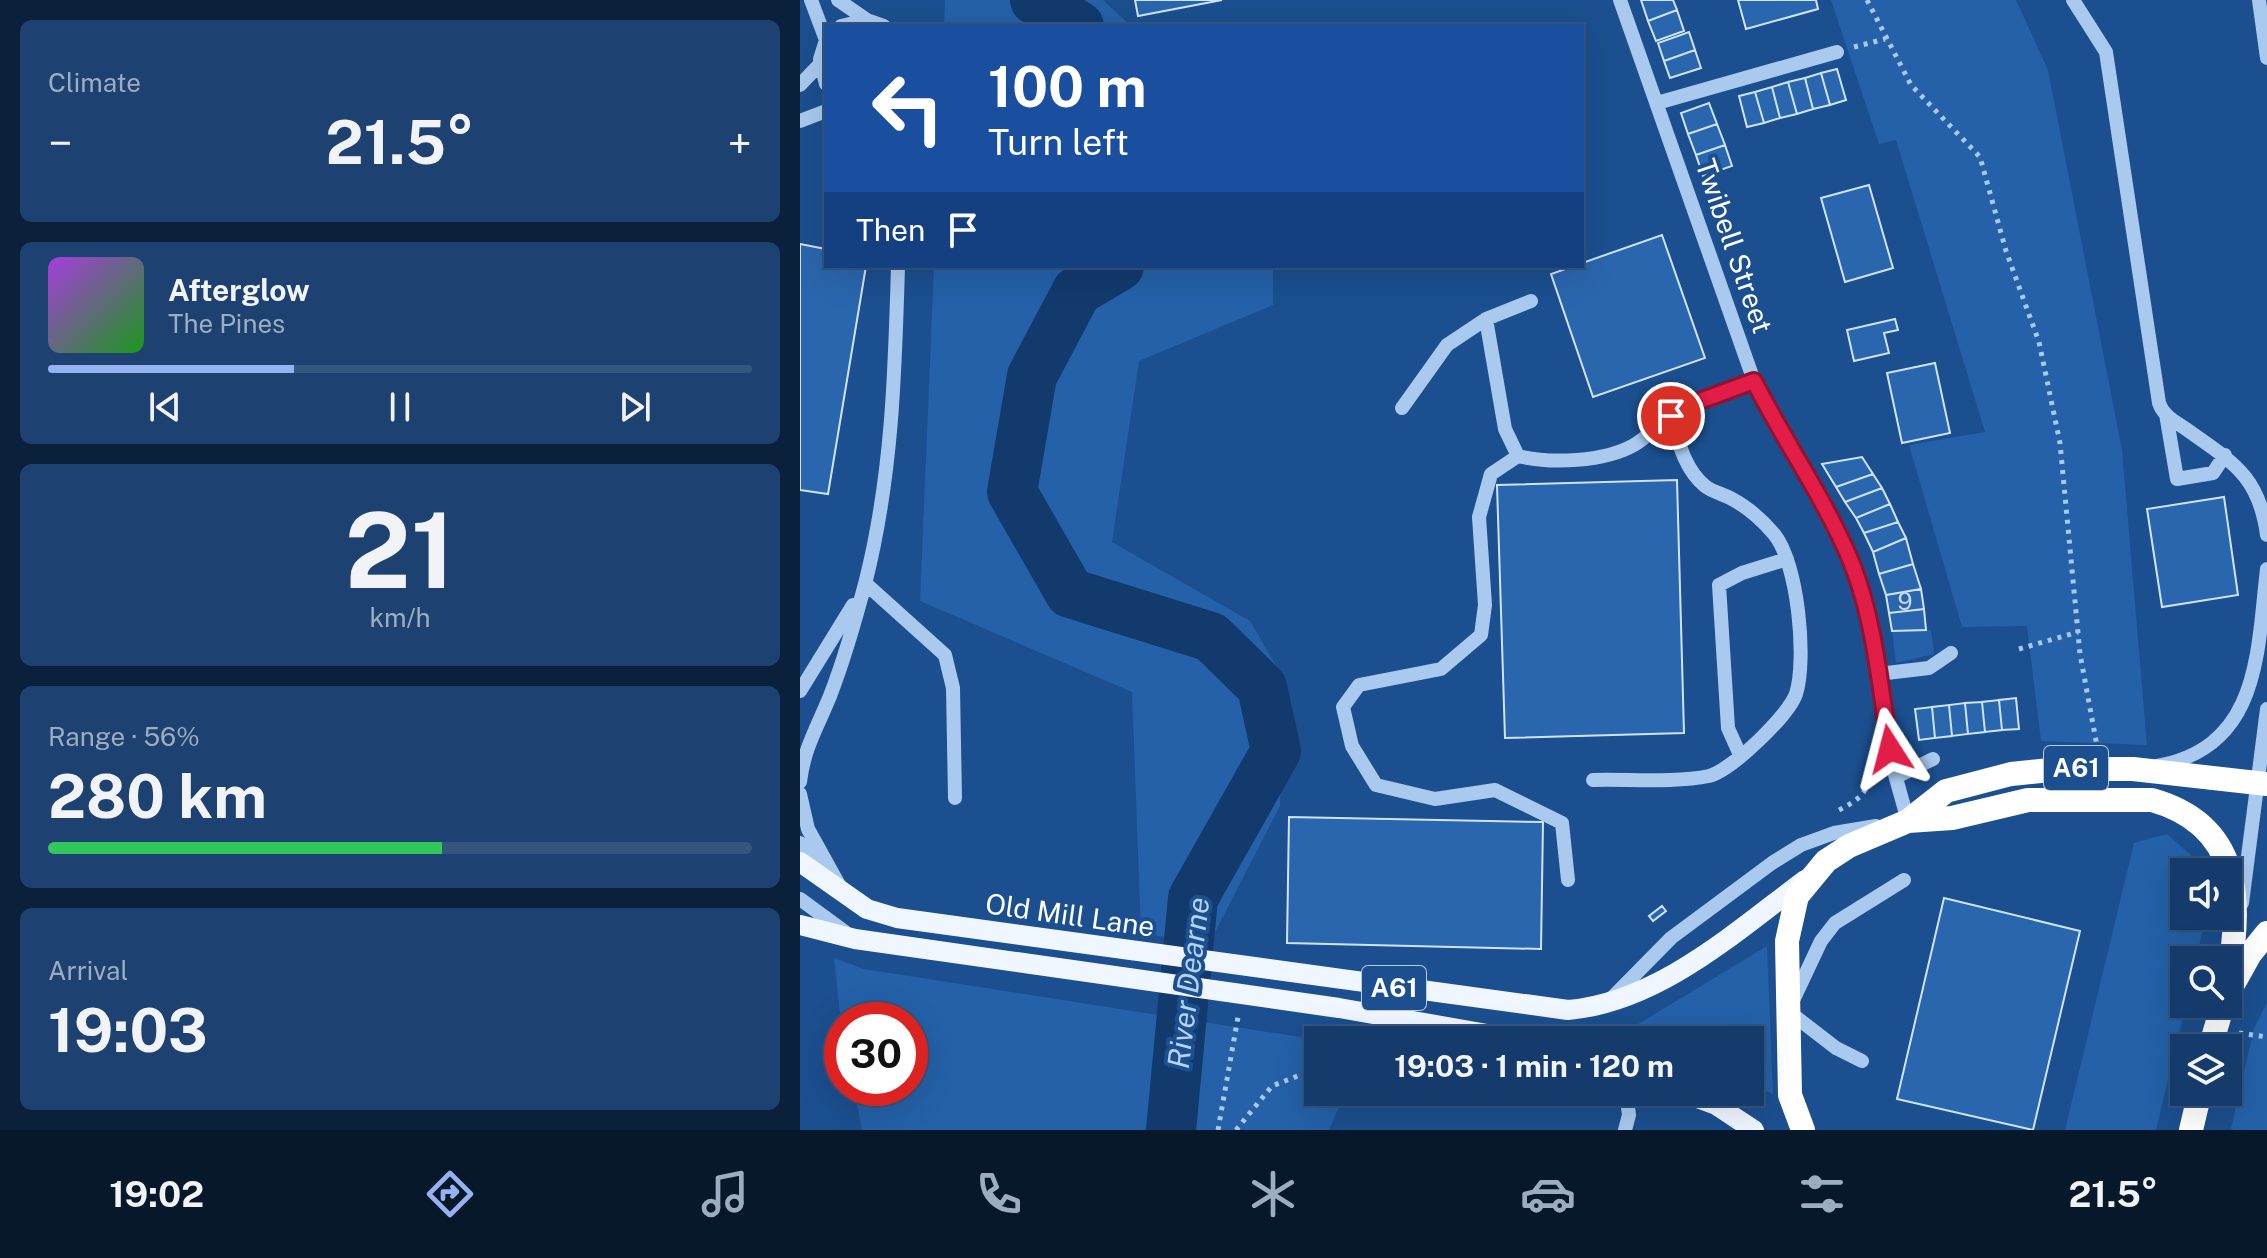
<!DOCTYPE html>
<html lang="en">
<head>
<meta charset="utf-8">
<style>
  :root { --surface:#143b6b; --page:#1d4271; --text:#f1f3f6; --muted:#9dadc1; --line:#33557e; --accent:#95b2f1 }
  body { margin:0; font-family:"Public Sans",sans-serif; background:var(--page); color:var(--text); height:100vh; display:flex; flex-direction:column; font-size:30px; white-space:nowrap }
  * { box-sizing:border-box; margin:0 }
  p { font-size:26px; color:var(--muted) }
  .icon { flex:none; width:44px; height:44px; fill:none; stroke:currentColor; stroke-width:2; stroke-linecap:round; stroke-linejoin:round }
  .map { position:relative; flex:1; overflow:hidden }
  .drawer { display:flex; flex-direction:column; gap:20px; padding:20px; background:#0b203b; width:800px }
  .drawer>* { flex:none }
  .guide { position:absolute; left:24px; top:24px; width:760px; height:244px; border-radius:0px; box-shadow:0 8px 32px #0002,0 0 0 2px var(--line); background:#1a4fa0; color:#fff; overflow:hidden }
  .controls { position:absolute; left:1370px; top:858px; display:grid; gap:16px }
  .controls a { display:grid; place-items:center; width:72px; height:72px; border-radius:0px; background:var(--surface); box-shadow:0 8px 32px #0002,0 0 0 2px var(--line); font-size:40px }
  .speed { position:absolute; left:24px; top:1002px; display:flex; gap:16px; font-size:40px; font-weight:700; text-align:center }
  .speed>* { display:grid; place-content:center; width:104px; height:104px; border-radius:50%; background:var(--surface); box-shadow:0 8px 32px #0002,0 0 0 2px var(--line); line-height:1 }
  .speed .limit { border:12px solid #d22; background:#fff; color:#111 }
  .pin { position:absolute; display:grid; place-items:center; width:68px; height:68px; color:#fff; margin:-34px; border:4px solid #fff; border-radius:50%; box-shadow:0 2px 8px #0007 }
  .me { position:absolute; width:88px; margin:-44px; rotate:351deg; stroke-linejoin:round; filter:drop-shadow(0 0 6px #0008) }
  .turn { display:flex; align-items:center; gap:28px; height:168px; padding:0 32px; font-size:36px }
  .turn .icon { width:104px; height:104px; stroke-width:2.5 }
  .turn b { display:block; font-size:56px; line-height:68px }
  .then { display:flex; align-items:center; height:76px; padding:0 32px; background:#0003; gap:16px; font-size:30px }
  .big { font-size:60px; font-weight:700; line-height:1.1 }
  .drawer .widget { flex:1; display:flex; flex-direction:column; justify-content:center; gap:12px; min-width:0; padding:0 28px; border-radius:12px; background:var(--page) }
  .drawer .dial { align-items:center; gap:0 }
  .dial b { font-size:104px; line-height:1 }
  .song { display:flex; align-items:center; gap:24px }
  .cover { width:96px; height:96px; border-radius:12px; background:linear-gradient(135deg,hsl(280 70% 55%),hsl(120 70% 35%)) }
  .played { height:8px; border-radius:4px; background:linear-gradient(90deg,var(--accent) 35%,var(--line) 35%) }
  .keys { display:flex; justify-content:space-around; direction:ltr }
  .heat { display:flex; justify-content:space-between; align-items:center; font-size:44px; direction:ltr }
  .charge { height:12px; border-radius:6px; background:linear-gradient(90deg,#34c759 56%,var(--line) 0) }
  .trip { position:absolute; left:504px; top:1026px; width:460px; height:80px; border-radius:0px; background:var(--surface); box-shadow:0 8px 32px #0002,0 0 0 2px var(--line); font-weight:700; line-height:80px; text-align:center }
  .tabs { display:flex; height:128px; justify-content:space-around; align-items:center; background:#08182b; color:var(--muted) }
  .tabs .icon { width:56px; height:56px }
  .tabs .selected { color:var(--accent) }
  .tabs b { font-size:36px; color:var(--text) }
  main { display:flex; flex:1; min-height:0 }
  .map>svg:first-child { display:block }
  .green { fill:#2461a8 }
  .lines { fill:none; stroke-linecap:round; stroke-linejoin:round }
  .river { stroke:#123a6d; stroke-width:50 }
  .building { fill:#2a66ad; stroke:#cfe3fa; stroke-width:2 }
  .path { stroke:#a9c9ee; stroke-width:5; stroke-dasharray:4 6; stroke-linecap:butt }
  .minor { stroke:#a9c9ee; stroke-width:14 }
  .major { stroke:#f0f6ff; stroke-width:20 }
  .highway { stroke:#fff; stroke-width:24 }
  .route-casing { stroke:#92132f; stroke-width:20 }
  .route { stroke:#e11d48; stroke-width:14 }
  .labels { text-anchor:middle; stroke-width:8; stroke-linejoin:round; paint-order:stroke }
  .number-label { font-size:24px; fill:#cad9ea }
  .shield { fill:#1b4f8f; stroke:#bbcadd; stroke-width:2 }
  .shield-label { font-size:26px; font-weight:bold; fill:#fff }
  .street-label { font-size:28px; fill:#fff; stroke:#1b4f8f }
  .water-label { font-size:30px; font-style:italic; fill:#b5d3f5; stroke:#1b4f8f }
</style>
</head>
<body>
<main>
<section class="drawer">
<div class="widget"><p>Climate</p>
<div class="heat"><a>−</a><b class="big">21.5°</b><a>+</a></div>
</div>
<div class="widget">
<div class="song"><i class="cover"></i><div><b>Afterglow</b><p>The Pines</p></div></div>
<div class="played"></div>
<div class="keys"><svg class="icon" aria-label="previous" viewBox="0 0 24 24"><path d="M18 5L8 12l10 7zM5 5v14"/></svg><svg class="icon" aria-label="pause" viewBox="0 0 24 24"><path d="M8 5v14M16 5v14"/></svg><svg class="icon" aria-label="next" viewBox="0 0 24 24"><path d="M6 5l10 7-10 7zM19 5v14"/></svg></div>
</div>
<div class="widget dial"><b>21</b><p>km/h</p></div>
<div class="widget"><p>Range · 56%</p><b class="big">280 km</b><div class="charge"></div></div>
<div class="widget"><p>Arrival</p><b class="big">19:03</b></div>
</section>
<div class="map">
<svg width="1467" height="1130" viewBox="0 0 1467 1130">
  <rect width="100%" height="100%" fill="#1b4f8f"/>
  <path class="green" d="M 145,0 L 303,0 L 331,26 L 144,26 Z
    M 1031,0 L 1216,0 L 1248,70 L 1322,450 L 1347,745 L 1241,741 L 1227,626 L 1162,627 L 1109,445 L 1185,432 L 1096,140 L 1079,144 Z
    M 134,266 L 473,266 L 473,305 L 339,361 L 312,542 L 450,621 L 482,676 L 480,806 L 410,942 L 341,934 L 332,692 L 120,601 Z
    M 1131,630 L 1134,654 L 1096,663 L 1092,631 Z
    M 1367,834 L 1394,858 L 1396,872 L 1384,872 L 1384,916 L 1402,916 L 1403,928 L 1396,960 L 1384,960 L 1386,1004 L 1356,1130 L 1265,1130 L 1334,843 Z
    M 967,946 L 973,1094 L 950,1084 L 950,1040 L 846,1040 L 825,1032 Z
    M 34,958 L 64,969 L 519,1040 L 518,1092 L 545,1092 L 529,1130 L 62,1130 L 54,1088 L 110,1088 L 110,1020 L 42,1020 L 42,1032 Z
    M 1467,1003 L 1467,1130 L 1435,1130 L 1431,1129 L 1454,1028 Z"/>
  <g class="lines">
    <path class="river" d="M 235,0 L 279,26
      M 319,266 L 277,291 L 232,376 L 212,492 L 270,593 L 411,637 L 462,687 L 476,751 L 393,898 L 371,1130"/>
  </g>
  <path class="building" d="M 335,0 L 422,0 L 338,16 Z
    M 841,0 L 873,0 L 877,10 L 848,21 Z
    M 938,0 L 1016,0 L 1018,9 L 946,29 Z
    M 877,10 L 884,31 L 856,41 L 848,21 Z
    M 889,32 L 895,50 L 864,61 L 858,43 Z
    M 895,50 L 901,68 L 870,78 L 864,61 Z
    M 1037,69 L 1046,100 L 1030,105 L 1021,73 Z
    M 1021,73 L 1030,105 L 1013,109 L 1005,78 Z
    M 1005,78 L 1013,109 L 997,114 L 988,82 Z
    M 988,82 L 997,114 L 980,118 L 972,87 Z
    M 972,87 L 980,118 L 964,123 L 955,92 Z
    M 955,92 L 964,123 L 947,127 L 939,96 Z
    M 909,103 L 917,124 L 888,134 L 881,113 Z
    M 917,124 L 925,145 L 896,155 L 888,134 Z
    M 925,145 L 932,166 L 903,176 L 896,155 Z
    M 1069,185 L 1093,268 L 1045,282 L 1021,198 Z
    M 862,235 L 905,358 L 793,397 L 751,274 Z
    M 0,244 L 26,249 L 26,266 L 66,266 L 28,494 L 0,490 Z
    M 1095,319 L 1098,330 L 1084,333 L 1089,353 L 1054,361 L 1047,330 Z
    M 1135,363 L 1150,433 L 1102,443 L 1087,373 Z
    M 1062,457 L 1073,474 L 1036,487 L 1022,464 Z
    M 1073,474 L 1082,488 L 1045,502 L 1036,487 Z
    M 877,480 L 884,733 L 705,738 L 697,485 Z
    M 1082,488 L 1090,504 L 1056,518 L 1045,502 Z
    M 1424,497 L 1438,595 L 1362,607 L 1347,509 Z
    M 1090,504 L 1098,522 L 1064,533 L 1056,518 Z
    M 1098,522 L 1106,538 L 1073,552 L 1064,533 Z
    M 1106,538 L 1113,564 L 1079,574 L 1073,552 Z
    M 1113,564 L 1121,589 L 1086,595 L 1079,574 Z
    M 1121,589 L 1124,609 L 1089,613 L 1086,595 Z
    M 1124,609 L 1126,630 L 1092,631 L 1089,613 Z
    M 1216,698 L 1219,729 L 1202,730 L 1199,700 Z
    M 1199,700 L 1202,730 L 1185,732 L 1182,702 Z
    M 1182,702 L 1185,732 L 1168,734 L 1165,703 Z
    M 1165,703 L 1168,734 L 1152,736 L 1149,705 Z
    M 1149,705 L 1152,736 L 1135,738 L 1132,707 Z
    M 1132,707 L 1135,738 L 1119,740 L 1115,709 Z
    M 489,817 L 743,822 L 741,949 L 487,943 Z
    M 1144,898 L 1280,931 L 1233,1130 L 1097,1099 Z
    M 862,906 L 866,911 L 853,921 L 849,916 Z"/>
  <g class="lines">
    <path class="path" d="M 1067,0 L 1111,85 L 1180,157 L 1206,251 L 1239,342 L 1260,443 L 1280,654 L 1297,746
      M 1054,47 L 1085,39
      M 1219,649 L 1278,632
      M 1039,810 C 1059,800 1071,791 1070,767
      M 1439,1033 L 1467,1037
      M 532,1040 L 535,1028
      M 418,1130 L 438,1017
      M 436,1130 L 472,1086 L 518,1068"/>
    <path class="minor" d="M 11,0 L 26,40
      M 38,0 L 67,20
      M 820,0 L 954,381 L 1031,518 L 1053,566 L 1068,616 L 1092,764 L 1108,821 L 1104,822
      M 1273,0 L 1306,52 L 1359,403 C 1363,416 1376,422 1386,429 C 1432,462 1459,475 1467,535
      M 1459,0 L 1467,58
      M 41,26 L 67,20 L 84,26
      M 26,40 L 20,59 L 26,84
      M 0,85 L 20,64
      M 857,103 L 1037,52
      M 0,121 L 26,111
      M 602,408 L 647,345 L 686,319
      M 1366,414 L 1377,479 L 1413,473 L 1425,455
      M 718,456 L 705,429 L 686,319 L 731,301
      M 65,583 L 145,655 L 153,688 L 155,798
      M 1078,674 L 1129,668 L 1151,653
      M 0,691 L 53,605
      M 940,755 L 928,728 L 919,585 L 942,573 L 987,559
      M 1357,766 C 1460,747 1457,654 1467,569
      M 1096,777 L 1133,759
      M 793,780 C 828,779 875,783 909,776 C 932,770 988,716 996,694 C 1007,659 998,563 974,534 C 963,521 947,507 932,499 C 924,494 912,492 905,486 C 884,469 878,440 871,416
      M 0,782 C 4,748 17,728 30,696 C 44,660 56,618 66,580 C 92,476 95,373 98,266
      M 0,794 L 8,829 L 39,885
      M 0,843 L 20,866
      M 768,880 L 762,823 L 695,790 L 635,799 L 576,785 L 552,746 L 543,707 L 559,685 L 641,669 L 681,635 L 685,605 L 679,517 L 691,474 L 718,456 C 751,464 804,462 834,445 C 848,437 859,423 873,414 C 898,399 927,391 954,381
      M 0,899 L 45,932
      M 1442,903 L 1467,709
      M 811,999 L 871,938 L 972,863 L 1001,845 L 1034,833 L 1076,826
      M 1062,1061 L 1036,1048 L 988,1011 L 1021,941 L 1035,923 L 1104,880
      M 825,1130 L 829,1115 L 826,1092"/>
    <path class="major" d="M 0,862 L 67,909 L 97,918 L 768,1010 C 858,1002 934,933 1005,880
      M 0,925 L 55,939 L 539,1008 L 721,1040
      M 881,1092 L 916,1105 L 954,1130"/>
    <path class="highway" d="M 1108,821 L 1146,791 L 1211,774 L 1259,769 L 1333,769 L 1467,784
      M 1435,981 L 1450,954 L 1467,933
      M 1410,1048 L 1423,1004
      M 1003,1130 L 990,1095 L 987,941 L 997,896 L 1026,861 L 1049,846 L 1108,821 L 1152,818 L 1228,800 L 1352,800 C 1441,825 1443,901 1428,977
      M 1391,1130 L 1400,1092"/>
  </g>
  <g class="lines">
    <defs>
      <path id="route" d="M 871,416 L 897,402 L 954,381 C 985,443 1026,500 1052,564 C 1075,622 1080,688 1090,749"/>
    </defs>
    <use href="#route" class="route-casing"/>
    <use href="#route" class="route"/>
  </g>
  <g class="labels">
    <g class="number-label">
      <text x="1105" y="610">9</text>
    </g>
    <g class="shield">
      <rect x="1244" y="746" width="64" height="44" rx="6"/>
      <rect x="562" y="966" width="64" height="44" rx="6"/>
    </g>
    <g class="shield-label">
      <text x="1276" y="777">A61</text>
      <text x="594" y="997">A61</text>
    </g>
    <g class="street-label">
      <text transform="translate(934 246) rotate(71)" y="10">Twibell Street</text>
      <text transform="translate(270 915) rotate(8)" y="10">Old Mill Lane</text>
    </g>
    <g class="water-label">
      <text transform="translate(389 983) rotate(-83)" y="10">River Dearne</text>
    </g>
  </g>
</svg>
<div class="controls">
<a><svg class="icon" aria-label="sound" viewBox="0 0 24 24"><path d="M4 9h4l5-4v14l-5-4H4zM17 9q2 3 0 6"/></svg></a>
<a><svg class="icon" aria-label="search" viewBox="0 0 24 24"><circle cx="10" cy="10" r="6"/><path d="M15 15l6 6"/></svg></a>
<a><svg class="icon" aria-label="layers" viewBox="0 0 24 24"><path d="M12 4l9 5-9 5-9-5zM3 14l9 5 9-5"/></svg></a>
</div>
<div class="speed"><div class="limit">30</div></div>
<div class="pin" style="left:871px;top:416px;background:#d93025"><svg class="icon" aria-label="arrive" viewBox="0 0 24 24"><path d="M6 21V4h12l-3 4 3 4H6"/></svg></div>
<svg class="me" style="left:1090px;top:749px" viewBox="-20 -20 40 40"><path d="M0-17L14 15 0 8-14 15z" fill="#e11d48" stroke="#fff" stroke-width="4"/></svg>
<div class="trip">19:03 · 1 min · 120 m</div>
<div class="guide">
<div class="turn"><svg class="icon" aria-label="left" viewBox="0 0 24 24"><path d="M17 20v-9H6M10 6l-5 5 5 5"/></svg><div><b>100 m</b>Turn left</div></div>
<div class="then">Then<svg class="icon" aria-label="arrive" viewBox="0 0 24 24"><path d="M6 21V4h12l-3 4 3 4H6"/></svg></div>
</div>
</div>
</main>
<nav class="tabs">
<b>19:02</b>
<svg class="icon selected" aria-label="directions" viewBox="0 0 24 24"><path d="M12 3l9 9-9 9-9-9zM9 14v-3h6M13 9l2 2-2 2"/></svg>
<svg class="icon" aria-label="music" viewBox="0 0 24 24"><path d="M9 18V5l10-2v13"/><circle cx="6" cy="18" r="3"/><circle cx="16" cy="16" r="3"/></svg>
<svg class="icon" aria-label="phone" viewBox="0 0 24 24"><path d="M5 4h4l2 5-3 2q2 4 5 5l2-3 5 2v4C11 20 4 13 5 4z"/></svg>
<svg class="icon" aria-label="climate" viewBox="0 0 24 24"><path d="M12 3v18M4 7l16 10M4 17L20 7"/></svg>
<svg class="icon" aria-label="car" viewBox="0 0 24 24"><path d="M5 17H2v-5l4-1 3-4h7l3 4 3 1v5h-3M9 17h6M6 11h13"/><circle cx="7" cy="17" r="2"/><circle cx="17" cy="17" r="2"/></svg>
<svg class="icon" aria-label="filters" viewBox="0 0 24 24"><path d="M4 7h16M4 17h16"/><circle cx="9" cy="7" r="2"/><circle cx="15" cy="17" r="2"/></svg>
<b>21.5°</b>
</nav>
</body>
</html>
